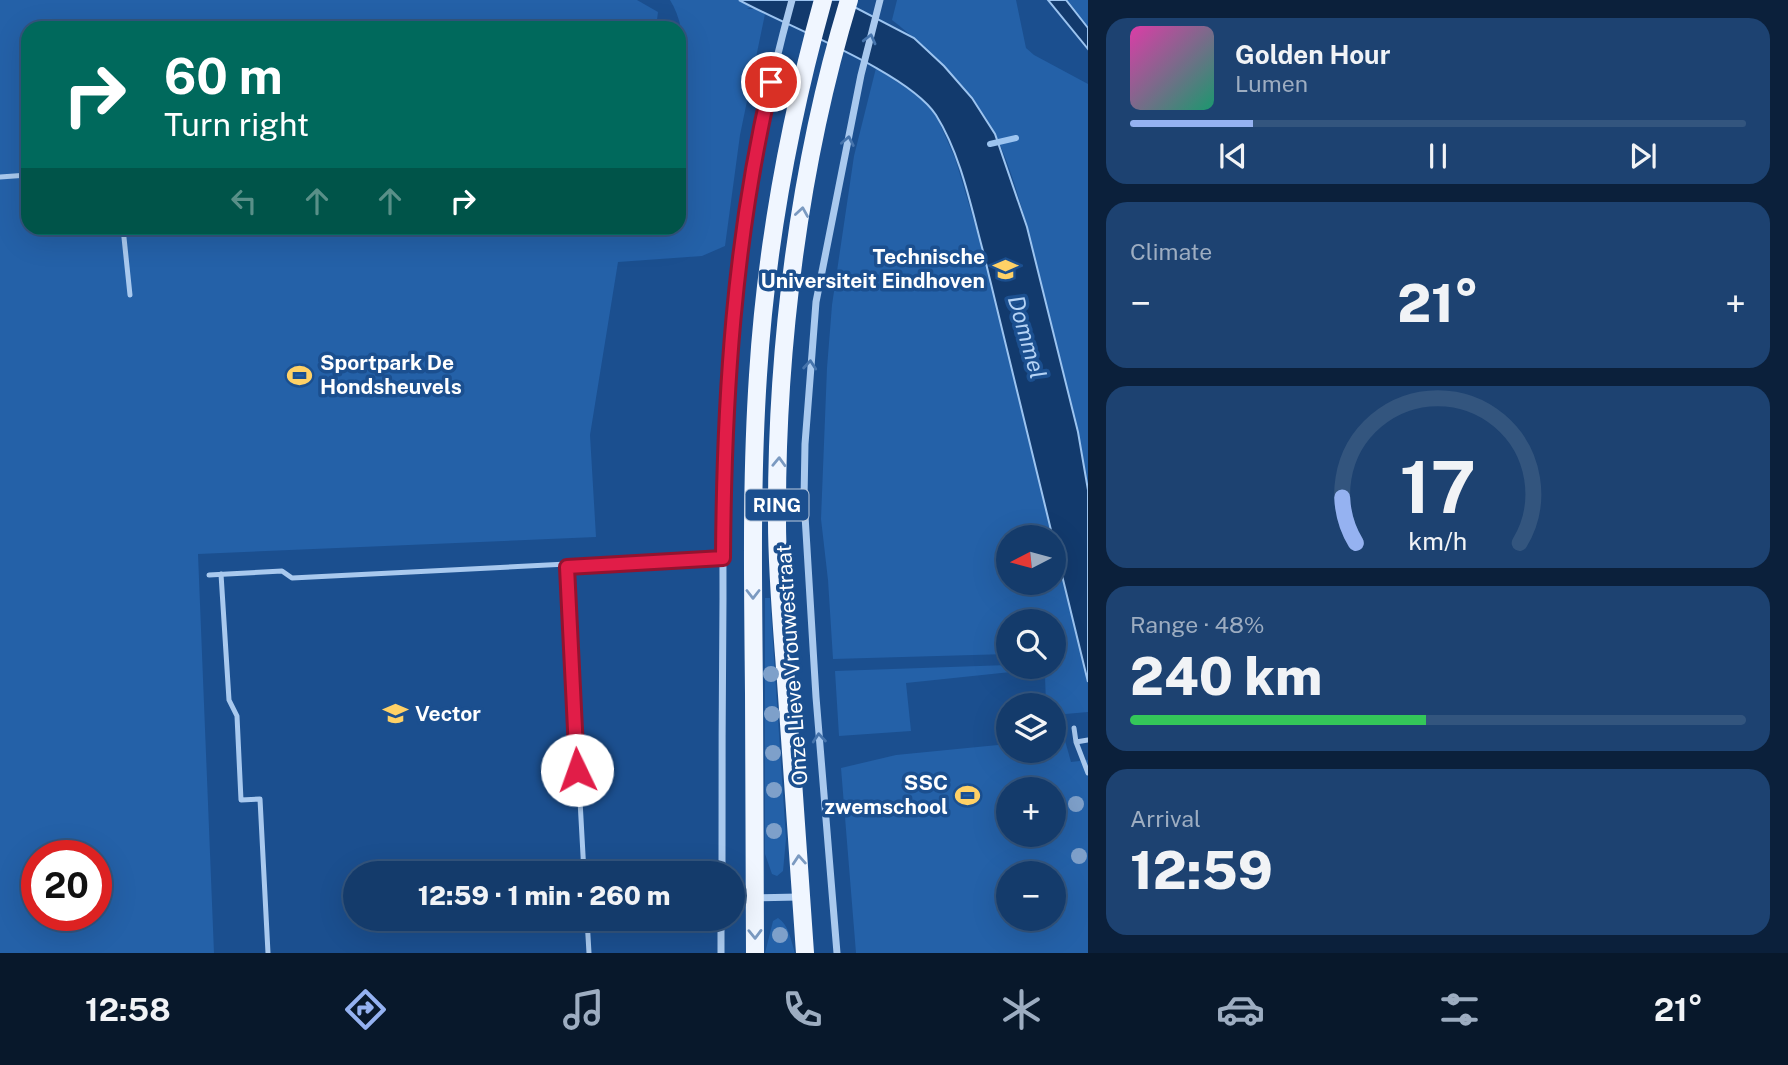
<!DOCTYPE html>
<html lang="en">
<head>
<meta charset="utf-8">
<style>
  :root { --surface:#143b6b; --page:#1d4271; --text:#f1f3f6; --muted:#9dadc1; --line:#33557e; --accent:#95b2f1 }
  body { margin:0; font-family:"Public Sans",sans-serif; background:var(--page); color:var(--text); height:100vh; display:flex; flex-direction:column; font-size:26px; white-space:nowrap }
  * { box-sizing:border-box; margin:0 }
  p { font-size:23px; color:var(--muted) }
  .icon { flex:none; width:38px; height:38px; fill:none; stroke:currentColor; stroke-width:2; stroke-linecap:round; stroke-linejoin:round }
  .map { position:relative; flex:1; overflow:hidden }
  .sheet { display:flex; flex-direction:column; gap:18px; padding:18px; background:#0b203b; width:700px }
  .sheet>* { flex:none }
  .top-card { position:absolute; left:21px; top:21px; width:665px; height:214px; border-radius:21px; box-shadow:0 7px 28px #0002,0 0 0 2px var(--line); background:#00695c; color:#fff; overflow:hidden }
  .needle { width:46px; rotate:264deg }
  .buttons { position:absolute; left:996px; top:525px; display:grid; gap:14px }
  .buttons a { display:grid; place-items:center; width:70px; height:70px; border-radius:50%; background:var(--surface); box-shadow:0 7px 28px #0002,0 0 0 2px var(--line); font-size:35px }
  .speed { position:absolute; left:21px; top:840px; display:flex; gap:14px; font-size:35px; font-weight:700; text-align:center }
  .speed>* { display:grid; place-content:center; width:91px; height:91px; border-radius:50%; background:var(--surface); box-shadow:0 7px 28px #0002,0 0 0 2px var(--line); line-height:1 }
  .speed .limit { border:10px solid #d22; background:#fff; color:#111 }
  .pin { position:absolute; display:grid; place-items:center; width:60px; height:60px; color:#fff; margin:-30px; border:4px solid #fff; border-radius:50%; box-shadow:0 2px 7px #0007 }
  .me { position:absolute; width:77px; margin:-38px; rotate:357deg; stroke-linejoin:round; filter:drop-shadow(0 0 5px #0008) }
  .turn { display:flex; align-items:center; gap:24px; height:147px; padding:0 28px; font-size:32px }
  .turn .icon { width:91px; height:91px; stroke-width:2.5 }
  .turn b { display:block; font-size:49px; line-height:60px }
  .lanes { display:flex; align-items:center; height:66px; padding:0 28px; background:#0003; justify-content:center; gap:35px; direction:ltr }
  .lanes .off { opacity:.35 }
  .big { font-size:52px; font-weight:800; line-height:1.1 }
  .sheet .card { flex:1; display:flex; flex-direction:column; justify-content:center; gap:10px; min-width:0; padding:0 24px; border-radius:21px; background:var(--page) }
  .sheet .dial { align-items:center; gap:0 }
  .dial svg { height:182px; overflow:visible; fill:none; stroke:var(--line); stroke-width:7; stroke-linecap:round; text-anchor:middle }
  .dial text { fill:var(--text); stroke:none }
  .song { display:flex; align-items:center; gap:21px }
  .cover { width:84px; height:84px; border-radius:10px; background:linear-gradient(135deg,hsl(320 70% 55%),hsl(160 70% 35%)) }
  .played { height:7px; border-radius:4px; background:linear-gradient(90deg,var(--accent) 20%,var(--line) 20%) }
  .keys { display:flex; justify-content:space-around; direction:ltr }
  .heat { display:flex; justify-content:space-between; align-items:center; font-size:38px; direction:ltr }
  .charge { height:10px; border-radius:5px; background:linear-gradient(90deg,#34c759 48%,var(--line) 0) }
  .trip { position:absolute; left:343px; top:861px; width:402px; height:70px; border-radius:35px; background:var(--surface); box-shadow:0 7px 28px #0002,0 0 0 2px var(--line); font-weight:800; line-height:70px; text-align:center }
  .tab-bar { display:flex; height:112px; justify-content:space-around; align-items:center; background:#08182b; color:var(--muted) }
  .tab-bar .icon { width:49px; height:49px }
  .tab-bar .current { color:var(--accent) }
  .tab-bar b { font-size:32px; color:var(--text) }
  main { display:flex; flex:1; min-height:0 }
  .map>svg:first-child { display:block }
  .green { fill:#2461a8; fill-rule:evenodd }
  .water { fill:#123a6d; stroke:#9cc4f0; stroke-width:2 }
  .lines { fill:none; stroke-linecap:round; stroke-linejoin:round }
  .stream { stroke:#9cc4f0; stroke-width:6 }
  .service { stroke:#a9c9ee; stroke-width:5 }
  .minor { stroke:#a9c9ee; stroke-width:7 }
  .primary { stroke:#f0f6ff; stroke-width:18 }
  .tree { fill:#7ea0ca }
  .oneway { stroke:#4674ac }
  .oneway2 { stroke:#7b9ac1 }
  .route-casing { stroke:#92132f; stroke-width:18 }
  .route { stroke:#e11d48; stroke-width:12 }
  .labels { text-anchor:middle; stroke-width:7; stroke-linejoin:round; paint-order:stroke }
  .shield { fill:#1b4f8f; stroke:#bbcadd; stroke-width:2 }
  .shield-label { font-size:19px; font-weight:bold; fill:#fff }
  .poi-label { font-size:21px; font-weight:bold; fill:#fff; stroke:#1b4f8f; text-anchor:end }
  .street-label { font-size:21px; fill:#fff; stroke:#1b4f8f }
  .water-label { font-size:23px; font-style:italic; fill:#b5d3f5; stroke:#1b4f8f }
</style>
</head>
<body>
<main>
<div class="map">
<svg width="1088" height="953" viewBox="0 0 1088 953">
  <rect width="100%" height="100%" fill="#1b4f8f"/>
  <path class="green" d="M 0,0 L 637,0 L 658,12 L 656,28 L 28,28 L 28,228 L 624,228 L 623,233 L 626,228 L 679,228 C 679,195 678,162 679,129 C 680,87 693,37 670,0 L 739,0 L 751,7 L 747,9 L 755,9 L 765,14 L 740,135 L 725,246 L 702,256 L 618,262 L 590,435 L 596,537 L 198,554 L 214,953 L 0,953 ZM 37,856 L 96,856 L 96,915 L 37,915 Z
    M 897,0 L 1016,0 L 1026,48 L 1034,55 L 1088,84 L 1088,490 C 1076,423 1060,358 1043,292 C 1031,243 1017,179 995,134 C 974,91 929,49 892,20 Z
    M 1066,0 L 1088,0 L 1088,28 Z
    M 876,68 L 921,98 L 935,113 L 955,158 L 983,251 L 1053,537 L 1008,537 L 1008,583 L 1054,583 L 1054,541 L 1088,682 L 1088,712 L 1054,715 L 1054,705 L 1046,705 L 1045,676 L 1041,667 L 1054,667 L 1054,621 L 1008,621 L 1008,654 L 833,659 L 828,580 L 821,519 L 827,368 L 832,305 L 854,156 Z
    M 765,598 L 770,598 L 786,839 L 783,871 L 777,876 L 772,874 L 765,854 Z
    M 1008,665 L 1008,667 L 1026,667 L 1031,670 L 906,683 L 911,731 L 839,736 L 835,671 Z
    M 1064,737 L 1071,762 L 1088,760 L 1088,953 L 856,953 L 841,768 L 896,755 L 1008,744 L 1008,751 L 1054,751 L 1054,739 ZM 1008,789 L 1054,789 L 1054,835 L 1008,835 ZM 1008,873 L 1054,873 L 1054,919 L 1008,919 Z
    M 778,918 C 789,925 791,941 795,953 L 765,953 L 773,921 Z"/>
  <path class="water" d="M 739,0 L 841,0 L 914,38 L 944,66 L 972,98 L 995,134 L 1027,227 L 1078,432 L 1088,490 L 1088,682 L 983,251 C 971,207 961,155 936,115 C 908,72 788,27 739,0 Z
    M 1048,0 L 1066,0 L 1088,28 L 1088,49 Z"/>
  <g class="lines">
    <path class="stream" d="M 990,144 L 1016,138"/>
    <path class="service" d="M 0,177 L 28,175
      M 123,228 L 130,295
      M 567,567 L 723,558
      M 221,574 L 229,700 L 237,716 L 241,800 L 260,799 L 268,953
      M 209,575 L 282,571 L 292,578 L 567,564 L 584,873
      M 1074,728 L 1076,742 L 1088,740
      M 1076,742 L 1088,773
      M 587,919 L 589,953"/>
    <path class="minor" d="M 722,873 C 722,781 722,690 723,598 C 723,527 722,456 727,386 C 736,256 757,126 792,0
      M 755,898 L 799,897
      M 721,919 L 721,953
      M 837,953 L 816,697 L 804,499 L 805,444 L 816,302 L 861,75 L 880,0"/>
    <path class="primary" d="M 755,953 C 754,866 755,780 754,693 C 753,587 751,481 758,375 C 766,249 789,122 823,0
      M 805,953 C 799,867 793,781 787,695 C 783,637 777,579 777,521 C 776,349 799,164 849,0"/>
  </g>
  <g class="tree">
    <circle cx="771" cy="674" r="8"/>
    <circle cx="772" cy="714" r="8"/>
    <circle cx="773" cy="753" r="8"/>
    <circle cx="774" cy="790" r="8"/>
    <circle cx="1076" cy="804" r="8"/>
    <circle cx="774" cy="831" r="8"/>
    <circle cx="1079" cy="856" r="8"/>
    <circle cx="780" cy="935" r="8"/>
  </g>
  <defs><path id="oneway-chevron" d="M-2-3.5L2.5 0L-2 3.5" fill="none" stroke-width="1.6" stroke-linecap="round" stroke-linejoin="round" transform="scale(1.75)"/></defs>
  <g class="oneway">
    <use href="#oneway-chevron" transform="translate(870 39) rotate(-76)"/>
    <use href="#oneway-chevron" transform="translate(848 141) rotate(-79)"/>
    <use href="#oneway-chevron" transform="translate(810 365) rotate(-85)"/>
    <use href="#oneway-chevron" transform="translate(819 738) rotate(-95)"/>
  </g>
  <g class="oneway2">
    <use href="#oneway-chevron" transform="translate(802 212) rotate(-81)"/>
    <use href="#oneway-chevron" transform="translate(779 462) rotate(-88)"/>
    <use href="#oneway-chevron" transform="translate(753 594) rotate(90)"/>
    <use href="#oneway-chevron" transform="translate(799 860) rotate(-94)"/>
    <use href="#oneway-chevron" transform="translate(755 934) rotate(89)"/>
  </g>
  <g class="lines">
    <defs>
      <path id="route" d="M 577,770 L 567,567 L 723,558 C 724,398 734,238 771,82"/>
    </defs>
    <use href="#route" class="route-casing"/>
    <use href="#route" class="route"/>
  </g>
  <defs>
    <symbol id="university-bare" viewBox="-9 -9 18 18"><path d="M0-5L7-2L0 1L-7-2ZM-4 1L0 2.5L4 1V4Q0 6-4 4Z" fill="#ffd166" stroke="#1b4f8f" stroke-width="2.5" paint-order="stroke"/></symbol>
    <symbol id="stadium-bare" viewBox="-9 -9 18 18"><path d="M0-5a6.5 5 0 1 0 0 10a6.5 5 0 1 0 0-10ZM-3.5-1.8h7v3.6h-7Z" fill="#ffd166" stroke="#1b4f8f" stroke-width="2.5" paint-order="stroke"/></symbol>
  </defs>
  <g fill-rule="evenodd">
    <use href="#university-bare" x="988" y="252" width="35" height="35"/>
    <use href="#stadium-bare" x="282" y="358" width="35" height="35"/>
    <use href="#university-bare" x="378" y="696" width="35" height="35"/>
    <use href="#stadium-bare" x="950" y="778" width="35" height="35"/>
  </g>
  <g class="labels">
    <rect class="shield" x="745.5" y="489.5" width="63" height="31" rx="5"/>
    <g class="shield-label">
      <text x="777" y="512">RING</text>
    </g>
    <g class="poi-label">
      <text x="985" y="264">Technische<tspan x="985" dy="24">Universiteit Eindhoven</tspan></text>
      <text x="320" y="370" text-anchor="start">Sportpark De<tspan x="320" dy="24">Hondsheuvels</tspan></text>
      <text x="415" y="721" text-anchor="start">Vector</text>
      <text x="948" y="790">SSC<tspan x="948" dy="24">zwemschool</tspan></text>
    </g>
    <g class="street-label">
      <text transform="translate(792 665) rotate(-94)" y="7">Onze Lieve Vrouwestraat</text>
    </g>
    <g class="water-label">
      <text transform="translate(1027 337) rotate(74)" y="8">Dommel</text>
    </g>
  </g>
</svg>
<div class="buttons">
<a><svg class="needle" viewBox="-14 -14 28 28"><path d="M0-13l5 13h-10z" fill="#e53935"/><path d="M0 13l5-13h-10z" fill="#9dadc1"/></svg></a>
<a><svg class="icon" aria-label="search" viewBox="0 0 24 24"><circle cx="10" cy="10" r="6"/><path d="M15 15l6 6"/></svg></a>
<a><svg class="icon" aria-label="layers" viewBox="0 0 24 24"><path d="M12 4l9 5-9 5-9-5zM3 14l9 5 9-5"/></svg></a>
<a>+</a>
<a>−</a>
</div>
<div class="speed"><div class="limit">20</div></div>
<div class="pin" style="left:771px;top:82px;background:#d93025"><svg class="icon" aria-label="arrive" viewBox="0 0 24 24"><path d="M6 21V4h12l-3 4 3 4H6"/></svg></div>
<svg class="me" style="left:577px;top:770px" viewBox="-20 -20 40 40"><circle r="19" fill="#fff"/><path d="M0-13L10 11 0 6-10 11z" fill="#e11d48"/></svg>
<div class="trip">12:59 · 1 min · 260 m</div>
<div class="top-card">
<div class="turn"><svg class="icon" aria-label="right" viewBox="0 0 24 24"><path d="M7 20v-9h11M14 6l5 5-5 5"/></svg><div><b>60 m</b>Turn right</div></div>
<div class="lanes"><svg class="icon off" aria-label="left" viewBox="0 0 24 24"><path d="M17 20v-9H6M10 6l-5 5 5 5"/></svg><svg class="icon off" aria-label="ahead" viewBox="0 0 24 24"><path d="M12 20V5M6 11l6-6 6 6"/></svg><svg class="icon off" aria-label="ahead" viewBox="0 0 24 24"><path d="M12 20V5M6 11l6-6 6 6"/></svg><svg class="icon" aria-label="right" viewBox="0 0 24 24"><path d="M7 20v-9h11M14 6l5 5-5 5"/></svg></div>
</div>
</div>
<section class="sheet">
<div class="card">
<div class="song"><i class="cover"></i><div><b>Golden Hour</b><p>Lumen</p></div></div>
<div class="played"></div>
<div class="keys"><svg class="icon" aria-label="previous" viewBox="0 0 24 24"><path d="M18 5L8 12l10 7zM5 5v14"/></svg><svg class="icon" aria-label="pause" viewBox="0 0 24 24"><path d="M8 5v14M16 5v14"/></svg><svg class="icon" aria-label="next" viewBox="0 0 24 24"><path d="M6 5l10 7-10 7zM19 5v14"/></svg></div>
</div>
<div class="card"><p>Climate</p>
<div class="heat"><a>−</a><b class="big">21°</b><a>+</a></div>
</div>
<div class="card dial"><svg viewBox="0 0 100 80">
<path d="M14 69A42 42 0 1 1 86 69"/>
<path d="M14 69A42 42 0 0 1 8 49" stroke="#95b2f1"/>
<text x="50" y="56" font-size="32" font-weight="700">17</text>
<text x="50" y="72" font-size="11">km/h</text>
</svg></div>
<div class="card"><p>Range · 48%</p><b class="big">240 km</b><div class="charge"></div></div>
<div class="card"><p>Arrival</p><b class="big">12:59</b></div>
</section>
</main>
<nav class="tab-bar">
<b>12:58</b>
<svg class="icon current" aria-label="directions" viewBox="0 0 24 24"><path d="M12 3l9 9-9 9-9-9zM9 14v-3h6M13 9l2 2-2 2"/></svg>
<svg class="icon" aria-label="music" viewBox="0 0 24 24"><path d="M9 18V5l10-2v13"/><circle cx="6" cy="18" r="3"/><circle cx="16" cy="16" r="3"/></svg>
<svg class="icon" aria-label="phone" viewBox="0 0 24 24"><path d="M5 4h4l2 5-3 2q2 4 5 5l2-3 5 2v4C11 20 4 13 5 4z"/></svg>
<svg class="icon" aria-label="climate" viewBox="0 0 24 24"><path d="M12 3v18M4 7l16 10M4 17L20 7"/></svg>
<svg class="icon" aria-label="car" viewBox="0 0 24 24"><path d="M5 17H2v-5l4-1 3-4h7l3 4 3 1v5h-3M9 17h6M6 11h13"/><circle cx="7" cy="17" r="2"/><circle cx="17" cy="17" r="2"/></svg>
<svg class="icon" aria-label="filters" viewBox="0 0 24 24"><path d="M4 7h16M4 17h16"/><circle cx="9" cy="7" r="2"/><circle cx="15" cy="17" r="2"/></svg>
<b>21°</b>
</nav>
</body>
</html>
